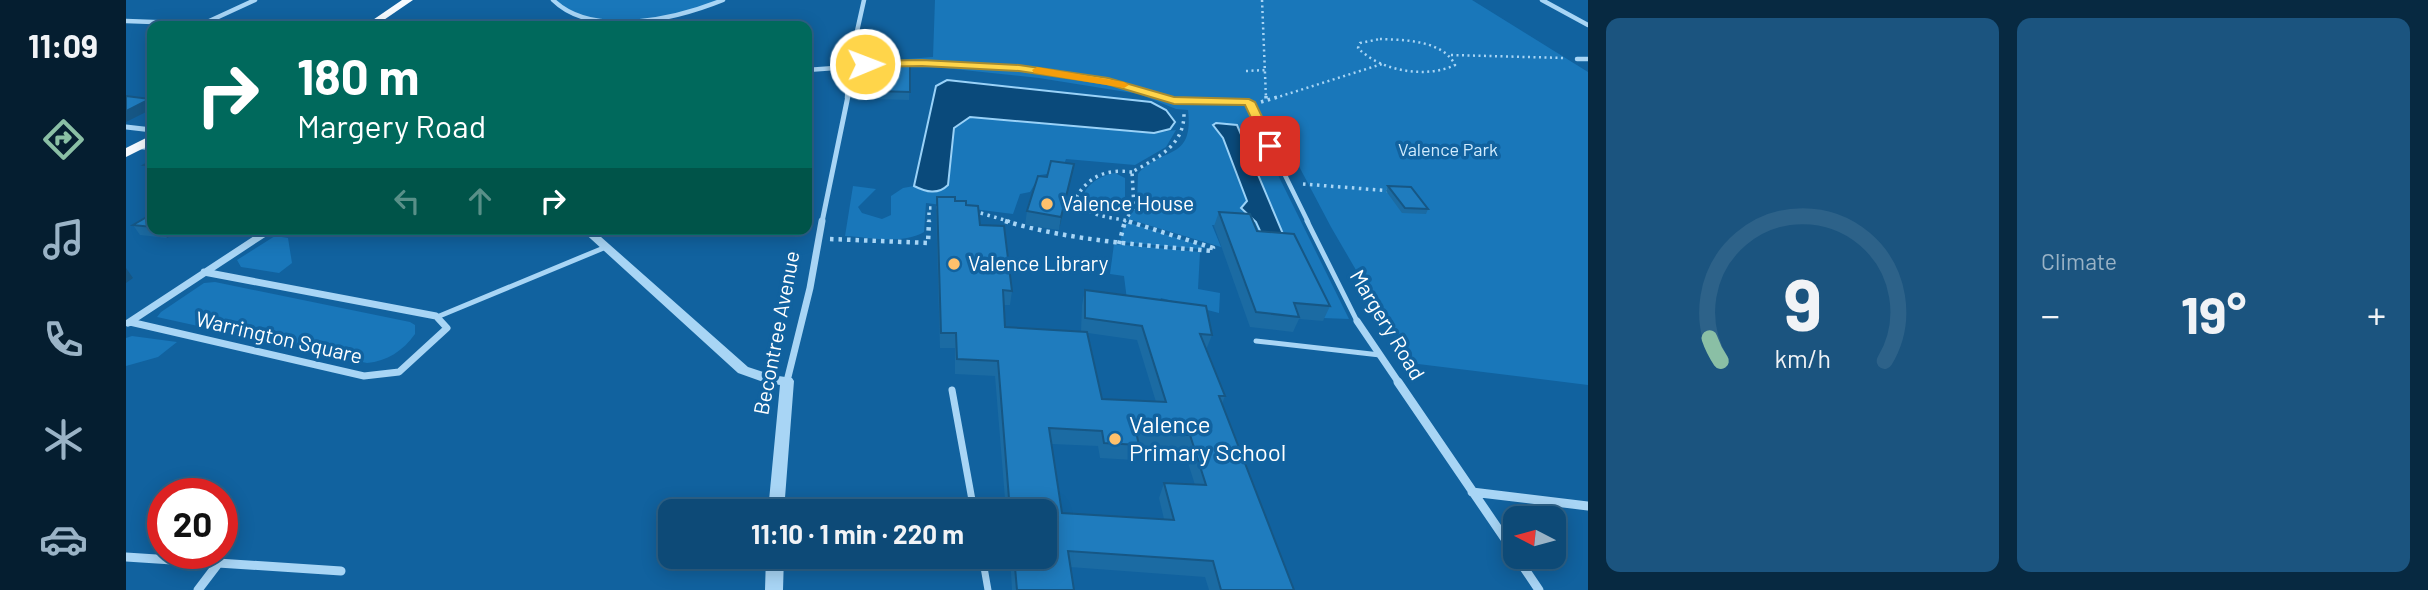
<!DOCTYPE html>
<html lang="en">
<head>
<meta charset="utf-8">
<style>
  :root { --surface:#0d4a77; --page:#1b547f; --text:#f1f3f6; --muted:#9ab3c6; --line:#2d6289; --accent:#8abfa5 }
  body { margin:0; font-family:Barlow,sans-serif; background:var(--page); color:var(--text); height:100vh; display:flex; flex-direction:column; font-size:26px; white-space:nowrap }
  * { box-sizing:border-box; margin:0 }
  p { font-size:23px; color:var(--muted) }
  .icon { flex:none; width:38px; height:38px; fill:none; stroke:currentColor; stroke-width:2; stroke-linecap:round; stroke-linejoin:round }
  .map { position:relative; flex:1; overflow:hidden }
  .panel { display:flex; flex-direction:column; gap:18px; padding:18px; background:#072941; width:840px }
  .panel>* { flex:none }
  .top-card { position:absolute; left:21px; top:21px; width:665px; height:214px; border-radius:14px; box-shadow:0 4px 18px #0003,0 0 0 2px var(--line); background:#00695c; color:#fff; overflow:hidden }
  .needle { width:46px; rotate:276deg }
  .controls { position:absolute; left:1377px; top:506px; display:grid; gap:14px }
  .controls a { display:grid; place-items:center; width:63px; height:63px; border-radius:14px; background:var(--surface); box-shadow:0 4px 18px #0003,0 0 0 2px var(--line); font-size:35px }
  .speed { position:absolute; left:21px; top:478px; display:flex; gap:14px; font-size:35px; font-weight:700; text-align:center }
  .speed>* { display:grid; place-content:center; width:91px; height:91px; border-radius:50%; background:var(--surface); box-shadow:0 4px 18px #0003,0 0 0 2px var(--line); line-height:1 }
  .speed .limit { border:10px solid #d22; background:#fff; color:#111 }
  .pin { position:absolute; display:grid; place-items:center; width:60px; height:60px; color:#fff; margin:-30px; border-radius:14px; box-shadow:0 4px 10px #0006 }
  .me { position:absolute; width:77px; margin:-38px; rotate:89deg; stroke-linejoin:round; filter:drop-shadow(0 0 5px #0008) }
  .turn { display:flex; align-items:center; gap:24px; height:147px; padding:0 35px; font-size:32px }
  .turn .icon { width:91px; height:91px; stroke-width:2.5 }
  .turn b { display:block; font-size:49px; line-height:60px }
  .lanes { display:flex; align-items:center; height:66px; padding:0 35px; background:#0003; justify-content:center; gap:35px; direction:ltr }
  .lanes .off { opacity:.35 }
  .big { font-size:52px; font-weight:700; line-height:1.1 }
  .panel .widget { flex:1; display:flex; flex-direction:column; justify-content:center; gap:10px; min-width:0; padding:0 24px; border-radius:14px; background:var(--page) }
  .panel .dial { align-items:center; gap:0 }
  .dial svg { height:182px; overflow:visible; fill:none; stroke:var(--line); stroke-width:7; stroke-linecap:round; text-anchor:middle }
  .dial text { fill:var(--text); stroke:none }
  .heat { display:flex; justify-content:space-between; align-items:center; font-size:38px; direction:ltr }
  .panel .tiles { flex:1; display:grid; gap:18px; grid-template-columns:repeat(2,1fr) }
  .trip { position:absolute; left:532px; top:499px; width:399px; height:70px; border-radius:14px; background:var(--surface); box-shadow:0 4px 18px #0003,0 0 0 2px var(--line); font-weight:700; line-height:70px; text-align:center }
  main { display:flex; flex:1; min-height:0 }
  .tabs { display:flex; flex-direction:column; width:126px; justify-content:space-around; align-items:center; background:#051e30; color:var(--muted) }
  .tabs .icon { width:49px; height:49px }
  .tabs .active { color:var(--accent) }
  .tabs b { font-size:32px; color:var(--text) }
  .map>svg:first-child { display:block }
  .green { fill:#1977ba }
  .water { fill:#0a4a7b; stroke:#9ad2f8; stroke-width:2 }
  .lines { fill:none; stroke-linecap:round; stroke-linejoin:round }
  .path-far2 { stroke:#a8d5f5; stroke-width:2.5; stroke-dasharray:2 3.5; stroke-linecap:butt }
  .path-far1 { stroke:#a8d5f5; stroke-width:3.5; stroke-dasharray:2.5 4.5; stroke-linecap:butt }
  .path { stroke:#a8d5f5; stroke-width:4.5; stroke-dasharray:3.5 5; stroke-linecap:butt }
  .service-far3 { stroke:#a8d5f5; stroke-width:3.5 }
  .service-far2 { stroke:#a8d5f5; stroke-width:4.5 }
  .service-far1 { stroke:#a8d5f5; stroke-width:5 }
  .service { stroke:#a8d5f5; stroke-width:7 }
  .minor-far3 { stroke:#a8d5f5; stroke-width:4.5 }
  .minor-far2 { stroke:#a8d5f5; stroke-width:5 }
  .minor-far1 { stroke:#a8d5f5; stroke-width:7 }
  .minor { stroke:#a8d5f5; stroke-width:9 }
  .tertiary { fill:#a8d5f5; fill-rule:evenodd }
  .primary { fill:#f6fbff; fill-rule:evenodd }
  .wall { fill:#1b6ba3; fill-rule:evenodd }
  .shaded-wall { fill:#165785 }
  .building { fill:#1f7cbe; stroke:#165785; stroke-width:2; fill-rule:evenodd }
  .route { fill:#ffd54a; stroke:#a68a30; stroke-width:2 }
  .slow { fill:#f59e0b }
  .poi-dot { fill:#ffc16c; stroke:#11629f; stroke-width:2.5 }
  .labels { text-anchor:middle; stroke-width:7; stroke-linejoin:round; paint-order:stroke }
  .far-park-label { font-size:18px; fill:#d1ecfe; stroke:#11629f }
  .poi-label { font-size:21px; fill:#fff; stroke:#11629f; text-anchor:start }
  .street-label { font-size:21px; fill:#fff; stroke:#11629f }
  .near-poi-label { font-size:24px; fill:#fff; stroke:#11629f; text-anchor:start }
</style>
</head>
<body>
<main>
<nav class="tabs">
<b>11:09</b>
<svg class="icon active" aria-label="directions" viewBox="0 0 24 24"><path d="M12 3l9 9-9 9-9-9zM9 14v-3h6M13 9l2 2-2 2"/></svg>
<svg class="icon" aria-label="music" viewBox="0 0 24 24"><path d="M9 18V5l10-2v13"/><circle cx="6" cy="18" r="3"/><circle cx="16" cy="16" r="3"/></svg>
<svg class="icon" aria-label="phone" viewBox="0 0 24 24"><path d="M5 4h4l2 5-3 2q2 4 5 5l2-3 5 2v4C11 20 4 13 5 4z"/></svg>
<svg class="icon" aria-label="climate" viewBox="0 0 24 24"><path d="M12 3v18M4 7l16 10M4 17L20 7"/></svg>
<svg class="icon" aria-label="car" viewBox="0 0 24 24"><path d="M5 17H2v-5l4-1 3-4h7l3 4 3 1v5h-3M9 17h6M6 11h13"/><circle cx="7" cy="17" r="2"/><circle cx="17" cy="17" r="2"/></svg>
</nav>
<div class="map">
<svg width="1462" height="590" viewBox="0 0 1462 590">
  <rect width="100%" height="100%" fill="#11629f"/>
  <path class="green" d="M 427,0 L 597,0 C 564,17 449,39 427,0 Z
    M 809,0 L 1346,0 L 1462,72 L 1462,385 L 1284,363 L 1205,227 L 1147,117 L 1123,116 L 1223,319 L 1197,318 L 1133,245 L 1127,228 L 1086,225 L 1095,247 L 1002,219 L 1011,205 L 1012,174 C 1036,146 1068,162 1062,110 L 1050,109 L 1013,94 L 913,78 L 818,68 L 752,66 L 755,61 L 807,57 Z
    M 844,117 L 1028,133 L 1050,130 L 1040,147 L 1009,165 L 940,159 L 935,172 L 914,175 L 904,192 L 894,194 L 887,214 L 800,203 L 798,232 C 776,245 743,237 719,236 L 727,186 L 750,189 L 732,207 L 736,213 L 756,219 L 765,215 L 765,196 L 777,188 L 788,186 L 801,192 L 822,185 L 828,128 Z
    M 989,173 L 999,178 L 999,207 L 978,212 L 956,204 C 955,187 974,175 989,173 Z
    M 1004,223 L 1079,247 L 1074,249 L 994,242 L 998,224 Z
    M 149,236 L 162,238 L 166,263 L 153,273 L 115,267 L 111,260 Z
    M 988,244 L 1074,252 L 1072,289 L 1094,293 L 1093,313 L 1035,298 L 1028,312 L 1001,300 L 998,276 L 984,274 Z
    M 89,282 L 284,322 L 289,325 L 289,334 C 277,351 261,361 241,363 L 31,317 L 35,312 L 78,283 Z
    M 6,336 L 51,342 L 32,357 L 0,366 L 0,338 Z"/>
  <path class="water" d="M 821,80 L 1025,102 L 1040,110 L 1049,122 L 1044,129 L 1028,133 L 844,117 L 828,128 L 822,185 C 812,195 800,192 788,186 L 810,86 Z
    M 1090,123 L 1111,125 L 1163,248 L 1141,246 L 1130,222 L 1115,208 L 1121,201 L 1097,138 L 1087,125 Z"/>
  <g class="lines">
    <path class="path-far2" d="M 1136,0 L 1140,98
      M 1254,39 C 1278,40 1317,40 1329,65 C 1300,79 1254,71 1232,48 L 1234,43 Z
      M 1325,55 L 1439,58
      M 1120,71 L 1139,70
      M 1149,98 L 1256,64"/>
    <path class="path-far1" d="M 1140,96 L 1140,102
      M 1135,102 L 1155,96
      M 1006,172 C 982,169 964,175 951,196 C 959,219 986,216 1006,222
      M 1177,184 L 1266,191
      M 848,211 L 885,222
      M 803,222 L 803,208 L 815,208
      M 998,222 L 1008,207 L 1006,172 C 1031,158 1058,146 1058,114"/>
    <path class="path" d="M 879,221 C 946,241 1017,245 1086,251 L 1087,248 L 1001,221
      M 704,239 L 802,243 L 803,221
      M 993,244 L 999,221"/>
    <path class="service-far3" d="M 724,64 C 798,63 872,65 946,76 C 977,80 1011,85 1040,98"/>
    <path class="service-far2" d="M 1036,96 L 1048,101 L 1123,102 L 1182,222
      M 15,147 L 26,148"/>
    <path class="service-far1" d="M 1181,221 L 1231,321
      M 311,317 L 480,247
      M 1130,341 L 1254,355"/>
    <path class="service" d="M 826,390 L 848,511
      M 856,556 L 862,590"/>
    <path class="minor-far3" d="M 427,0 C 467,39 550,19 597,0
      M 1416,0 L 1462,25
      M 0,21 L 136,26
      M 79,23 L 129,0
      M 22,50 L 26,48
      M 1451,59 L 1462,59
      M 681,70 L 723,67
      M 721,98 L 723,67 L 738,0"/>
    <path class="minor-far2" d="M 0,127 L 26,130
      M 696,222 L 722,96"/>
    <path class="minor-far1" d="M 1231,321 L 1273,383
      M 4,322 L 238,376 L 273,372 L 321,328 L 310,316 L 78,272
      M 2,323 L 145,229
      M 661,381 L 684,288 L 696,221"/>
    <path class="minor" d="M 1272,382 L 1390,555
      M 1346,492 L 1462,506
      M 1390,556 L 1413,590
      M 0,557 L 215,571
      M 72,590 L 91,565"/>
    <path class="tertiary" d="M 454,229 L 466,229 L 622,367 L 646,375 L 666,378 L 668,381 L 658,511 L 642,511 L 654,385 L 640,383 L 612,373 Z
      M 640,556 L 658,556 L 657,590 L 639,590 Z"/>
    <path class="primary" d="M 276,0 L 287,0 L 249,26 L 238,26 Z
      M 26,135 L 26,144 L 0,157 L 0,148 Z"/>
  </g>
  <path class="wall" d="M 784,65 L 783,100 L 749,99 L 749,91 Z
    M 26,161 L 26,175 L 24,175 L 18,165 Z
    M 921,177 L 945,178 L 933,230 L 899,225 L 901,211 Z
    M 1262,186 L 1302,209 L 1300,214 L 1276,213 L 1260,191 Z
    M 811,197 L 829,201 L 840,205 L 854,225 L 886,291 L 884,305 L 877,305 L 879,327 L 955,331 L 956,305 L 959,290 L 1086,335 L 1080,350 L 1099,396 L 1096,404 L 1168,590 L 1083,590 L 1079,577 L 944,567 L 948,590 L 886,590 L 884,556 L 919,556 L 919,511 L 880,511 L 869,376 L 829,374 L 829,348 L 814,348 L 810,210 ZM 962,333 L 1011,340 L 1030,402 L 976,399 ZM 926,444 L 972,446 L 974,458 L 1008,460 L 1013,447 L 1058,450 L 1069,485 L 1038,483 L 1033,498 L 1038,519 L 936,513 Z
    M 1093,212 L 1131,231 L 1204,306 L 1197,321 L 1173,319 L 1167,332 L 1124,327 L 1088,226 Z
    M 26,214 L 26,229 L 55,229 L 41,238 L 14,235 L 7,225 Z"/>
  <path class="shaded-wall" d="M 24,99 L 26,102 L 26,109 L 0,122 L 0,111 Z
    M 948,164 L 945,178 L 933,230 L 935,217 Z
    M 36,229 L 55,229 L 41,238 Z
    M 0,268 L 7,278 L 0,283 Z"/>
  <path class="building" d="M 753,64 L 784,65 L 784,92 L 749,91 Z
    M 0,96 L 24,99 L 0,111 Z
    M 26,161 L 26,166 L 18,165 Z
    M 925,161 L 948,164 L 935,217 L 901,211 L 912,176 L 921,177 Z
    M 1262,186 L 1285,187 L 1302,209 L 1279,208 Z
    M 811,197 L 829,197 L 829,201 L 840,201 L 840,205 L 852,206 L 854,225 L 878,226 L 886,291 L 877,290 L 879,327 L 961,332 L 976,399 L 1040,402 L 1016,326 L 959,318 L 959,290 L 1080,306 L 1086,335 L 1074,334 L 1099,396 L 1093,396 L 1168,590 L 1095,590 L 1087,561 L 942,551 L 948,590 L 891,590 L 888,556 L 919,556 L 919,511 L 884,511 L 872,361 L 831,359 L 830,333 L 815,333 ZM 923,428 L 976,431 L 978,443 L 1013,445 L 1010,432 L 1064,435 L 1080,485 L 1038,483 L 1048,520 L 936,513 Z
    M 1093,212 L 1124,214 L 1131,231 L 1168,234 L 1204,306 L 1168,303 L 1173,317 L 1130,312 Z
    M 26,214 L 26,227 L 7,225 Z"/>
  <path class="route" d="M 796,60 L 893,65 L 982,78 L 1048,97 L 1123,99 L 1129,102 L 1150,146 L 1140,149 L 1119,105 L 1048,104 L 981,84 L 893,71 L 796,66 L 739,67 L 734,64 L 739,61 Z"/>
  <path class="slow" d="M 911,67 L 998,82 L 1003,85 L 998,88 L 908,73 L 906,70 Z"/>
  <g class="poi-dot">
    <circle cx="921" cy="204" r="7"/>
    <circle cx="828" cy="264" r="7"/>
    <circle cx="989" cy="439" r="7"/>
  </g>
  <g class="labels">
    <g class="far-park-label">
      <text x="1322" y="156">Valence Park</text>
    </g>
    <g class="poi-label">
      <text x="935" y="211">Valence House</text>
      <text x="842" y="271">Valence Library</text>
    </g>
    <g class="street-label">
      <text transform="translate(1261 325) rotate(59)" y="7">Margery Road</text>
      <text transform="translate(651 333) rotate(-79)" y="7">Becontree Avenue</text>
      <text transform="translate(153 338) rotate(13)" y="7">Warrington Square</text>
    </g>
    <g class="near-poi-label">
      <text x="1003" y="433">Valence<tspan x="1003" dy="28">Primary School</tspan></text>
    </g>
  </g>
</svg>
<div class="controls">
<a><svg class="needle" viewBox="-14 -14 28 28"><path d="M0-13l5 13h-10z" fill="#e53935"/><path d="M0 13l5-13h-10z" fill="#9ab3c6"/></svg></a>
</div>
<div class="speed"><div class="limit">20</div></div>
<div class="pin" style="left:1144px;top:146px;background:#d93025"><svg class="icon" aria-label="arrive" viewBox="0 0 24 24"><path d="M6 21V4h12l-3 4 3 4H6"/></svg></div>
<svg class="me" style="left:739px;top:64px" viewBox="-20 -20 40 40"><circle r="17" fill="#ffd54a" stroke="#fff" stroke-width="3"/><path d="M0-11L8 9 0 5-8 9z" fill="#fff"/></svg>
<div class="trip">11:10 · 1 min · 220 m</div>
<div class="top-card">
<div class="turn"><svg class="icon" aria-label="right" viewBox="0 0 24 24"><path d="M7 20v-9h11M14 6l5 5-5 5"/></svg><div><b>180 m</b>Margery Road</div></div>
<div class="lanes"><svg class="icon off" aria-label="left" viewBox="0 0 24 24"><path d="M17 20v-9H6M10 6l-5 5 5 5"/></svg><svg class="icon off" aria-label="ahead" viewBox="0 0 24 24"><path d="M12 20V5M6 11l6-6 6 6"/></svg><svg class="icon" aria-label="right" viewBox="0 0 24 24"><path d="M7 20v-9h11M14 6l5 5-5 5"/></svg></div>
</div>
</div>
<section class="panel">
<div class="tiles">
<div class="widget dial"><svg viewBox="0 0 100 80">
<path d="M14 69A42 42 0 1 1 86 69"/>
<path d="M14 69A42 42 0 0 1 9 59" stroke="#8abfa5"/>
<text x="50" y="56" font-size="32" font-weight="700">9</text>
<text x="50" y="72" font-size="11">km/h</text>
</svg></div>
<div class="widget"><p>Climate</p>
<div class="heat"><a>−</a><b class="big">19°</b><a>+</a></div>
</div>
</div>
</section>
</main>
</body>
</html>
